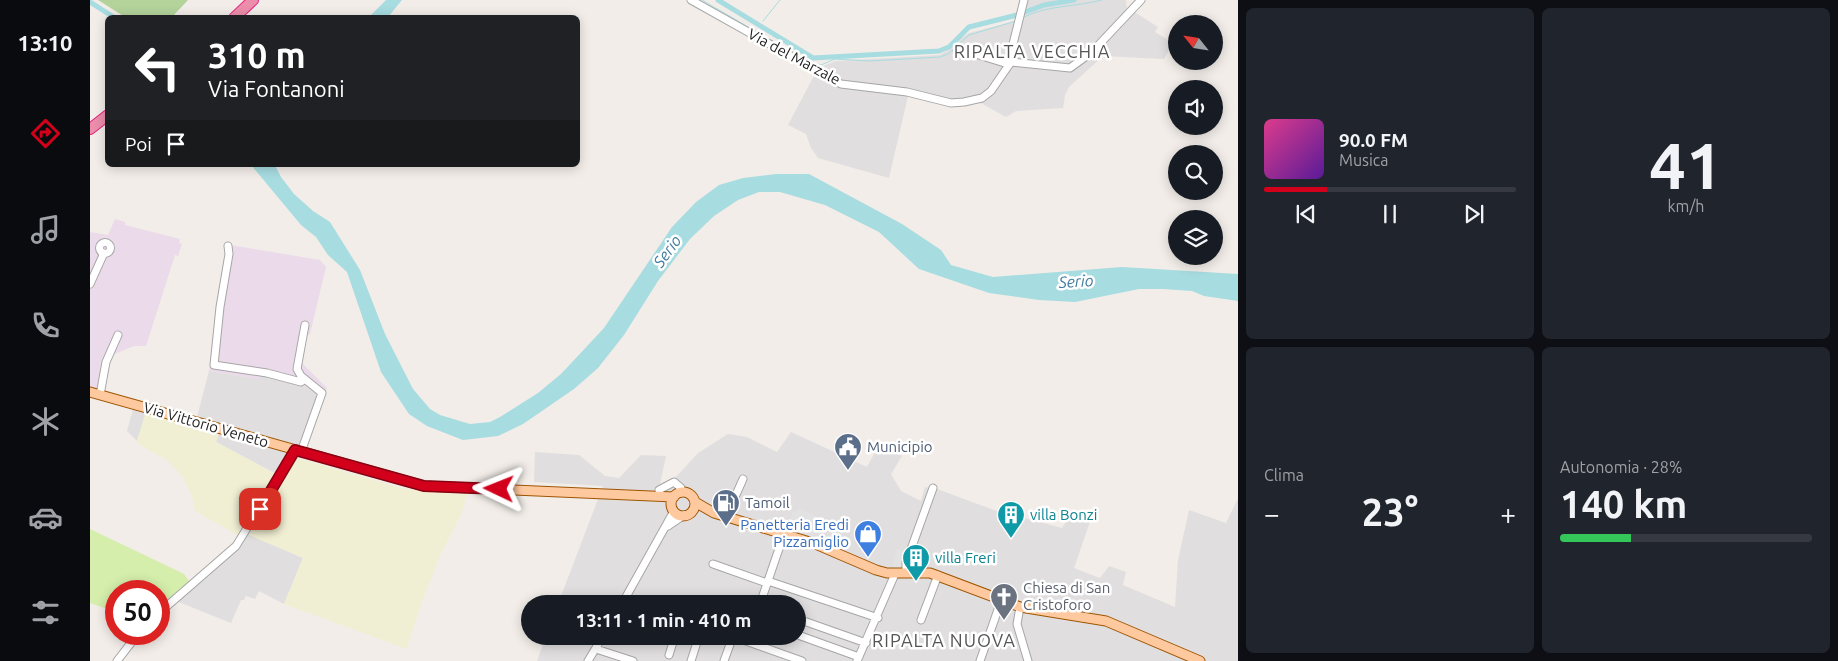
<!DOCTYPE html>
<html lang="it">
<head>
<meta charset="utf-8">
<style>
  :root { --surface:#171b24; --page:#20242c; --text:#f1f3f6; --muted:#9ea1a6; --line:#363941; --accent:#d3001c }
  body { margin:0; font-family:Ubuntu,sans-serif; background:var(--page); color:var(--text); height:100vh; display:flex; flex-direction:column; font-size:19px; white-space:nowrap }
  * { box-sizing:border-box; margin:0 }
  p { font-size:16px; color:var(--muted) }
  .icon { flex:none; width:28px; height:28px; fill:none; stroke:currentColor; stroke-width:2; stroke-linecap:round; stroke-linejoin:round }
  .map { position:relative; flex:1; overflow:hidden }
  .sheet { display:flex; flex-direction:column; gap:8px; padding:8px; background:#0d0f14; width:600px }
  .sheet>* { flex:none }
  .banner { position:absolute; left:15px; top:15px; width:475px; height:152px; border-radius:8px; box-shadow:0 2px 12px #0003; background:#202124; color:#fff; overflow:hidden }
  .needle { width:32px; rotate:300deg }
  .controls { position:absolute; left:1078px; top:15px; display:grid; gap:10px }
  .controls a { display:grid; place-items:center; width:55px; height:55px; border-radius:50%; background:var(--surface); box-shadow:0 2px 12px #0003; font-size:25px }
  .speed { position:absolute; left:15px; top:580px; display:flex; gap:10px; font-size:25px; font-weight:700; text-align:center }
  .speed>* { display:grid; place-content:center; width:65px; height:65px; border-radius:50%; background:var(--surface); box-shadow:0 2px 12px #0003; line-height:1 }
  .speed .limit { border:8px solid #d22; background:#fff; color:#111 }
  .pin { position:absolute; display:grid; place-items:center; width:42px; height:42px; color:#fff; margin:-21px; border-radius:10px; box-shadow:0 2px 8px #0006 }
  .me { position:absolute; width:55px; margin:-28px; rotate:272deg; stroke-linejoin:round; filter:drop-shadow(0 0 4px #0008) }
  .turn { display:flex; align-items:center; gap:18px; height:105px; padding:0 20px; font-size:22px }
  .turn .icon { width:65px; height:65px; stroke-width:2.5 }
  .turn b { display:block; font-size:35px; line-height:42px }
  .then { display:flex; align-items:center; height:48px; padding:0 20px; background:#0003; gap:10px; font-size:19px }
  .big { font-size:38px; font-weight:700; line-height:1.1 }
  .sheet .tile { flex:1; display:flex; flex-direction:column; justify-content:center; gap:8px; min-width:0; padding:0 18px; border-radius:8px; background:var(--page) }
  .sheet .dial { align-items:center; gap:0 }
  .dial b { font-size:65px; line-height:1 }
  .song { display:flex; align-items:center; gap:15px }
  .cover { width:60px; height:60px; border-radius:8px; background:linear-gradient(135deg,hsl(330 70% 55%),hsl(270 70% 35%)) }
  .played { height:5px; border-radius:2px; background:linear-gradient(90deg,var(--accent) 25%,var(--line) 25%) }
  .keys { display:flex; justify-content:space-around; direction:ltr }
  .heat { display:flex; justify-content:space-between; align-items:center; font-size:28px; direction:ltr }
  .charge { height:8px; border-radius:4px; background:linear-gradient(90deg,#34c759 28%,var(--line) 0) }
  .sheet .tiles { flex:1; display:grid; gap:8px; grid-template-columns:repeat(2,1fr) }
  .trip { position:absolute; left:431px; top:595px; width:285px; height:50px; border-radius:25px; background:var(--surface); box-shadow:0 2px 12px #0003; font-weight:700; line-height:50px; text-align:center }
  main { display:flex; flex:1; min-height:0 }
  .dock { display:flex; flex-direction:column; width:90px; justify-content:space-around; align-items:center; background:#090b0e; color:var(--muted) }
  .dock .icon { width:35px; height:35px }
  .dock .on { color:var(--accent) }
  .dock b { font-size:22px; color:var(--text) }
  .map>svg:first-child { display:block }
  .residential { fill:#e0dedf }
  .industrial { fill:#ebdaea }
  .farmland { fill:#f1efd3 }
  .grass { fill:#d5eeac }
  .forest { fill:#b3d39b }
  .parking { fill:#e2e2e2 }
  .water { fill:#a7dce1 }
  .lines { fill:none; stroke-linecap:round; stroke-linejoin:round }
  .stream { stroke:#a7dce1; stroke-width:1 }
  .canal { stroke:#a7dce1; stroke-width:5 }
  .minor-casing { stroke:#a6a6a6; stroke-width:9 }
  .major-casing { stroke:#9f5500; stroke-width:11 }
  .highway-casing { stroke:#e4217e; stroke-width:12 }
  .minor { stroke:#fff; stroke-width:7 }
  .major { stroke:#ffc9a0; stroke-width:9 }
  .highway { stroke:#ec8dab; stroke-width:10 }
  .route-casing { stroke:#890012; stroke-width:12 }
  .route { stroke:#d3001c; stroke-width:9 }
  .labels { text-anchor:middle; stroke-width:5; stroke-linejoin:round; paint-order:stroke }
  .street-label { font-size:15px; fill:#222; stroke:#fff }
  .service-label { font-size:15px; fill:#4e5e75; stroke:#fff; text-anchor:start }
  .culture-label { font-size:15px; fill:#0d838f; stroke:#fff; text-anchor:start }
  .shop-label { font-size:15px; fill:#366cbe; stroke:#fff; text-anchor:end }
  .worship-label { font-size:15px; fill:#5b616d; stroke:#fff; text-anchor:start }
  .water-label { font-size:16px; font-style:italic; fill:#3f7b9f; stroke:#fff }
  .quarter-label { font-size:18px; letter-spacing:1px; fill:#555; stroke:#fff }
</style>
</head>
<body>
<main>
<nav class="dock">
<b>13:10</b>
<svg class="icon on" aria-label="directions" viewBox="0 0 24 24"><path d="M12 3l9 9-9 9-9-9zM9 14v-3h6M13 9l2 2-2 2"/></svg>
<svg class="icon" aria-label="music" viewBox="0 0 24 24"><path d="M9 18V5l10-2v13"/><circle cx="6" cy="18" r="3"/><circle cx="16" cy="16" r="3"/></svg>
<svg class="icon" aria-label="phone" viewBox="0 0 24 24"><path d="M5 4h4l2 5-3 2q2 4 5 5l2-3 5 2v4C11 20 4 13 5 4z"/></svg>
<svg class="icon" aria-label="climate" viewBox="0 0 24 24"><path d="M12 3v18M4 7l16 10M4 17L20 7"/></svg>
<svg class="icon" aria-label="car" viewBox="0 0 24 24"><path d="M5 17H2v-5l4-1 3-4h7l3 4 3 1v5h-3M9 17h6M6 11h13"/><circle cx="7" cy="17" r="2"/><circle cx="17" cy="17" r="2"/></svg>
<svg class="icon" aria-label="filters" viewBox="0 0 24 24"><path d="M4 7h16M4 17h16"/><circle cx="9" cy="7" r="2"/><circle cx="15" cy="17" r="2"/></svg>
</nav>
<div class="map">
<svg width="1148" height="661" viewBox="0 0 1148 661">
  <rect width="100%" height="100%" fill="#f2ede8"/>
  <path class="residential" d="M 931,0 L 1036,0 L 1037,11 L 1043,11 L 1068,27 L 1065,32 L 1083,43 L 1074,59 L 1013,56 L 979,87 L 975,95 L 973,108 L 926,111 L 916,117 L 889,102 L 861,106 L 818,96 L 799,178 L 728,158 L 721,148 L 716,134 L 698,125 L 728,68 L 746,61 L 849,55 L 859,50 L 871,38 L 879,33 L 929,20 Z
    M 119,371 L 168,379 L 171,374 L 213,385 L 224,392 L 228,398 L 209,448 L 107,417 Z
    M 44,406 L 57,410 L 47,441 L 37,431 Z
    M 130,431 L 206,453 L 192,477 L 126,442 Z
    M 701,432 L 777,467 L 790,443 L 812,456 L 801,474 L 811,491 L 831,501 L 835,487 L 847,489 L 904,510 L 972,528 L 982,511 L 1002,516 L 984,568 L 1010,578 L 1019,566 L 1036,572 L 1033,585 L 1085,607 L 1088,560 L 1099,510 L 1136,523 L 1148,498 L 1148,661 L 447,661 L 456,636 L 708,636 L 708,604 L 468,604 L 513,486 L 444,482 L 445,452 L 489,455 L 515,476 L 529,478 L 551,455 L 576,456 L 570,484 L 585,478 L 608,453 L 638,434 L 657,437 L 687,452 Z
    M 158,534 L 213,558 L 194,604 L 169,591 L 165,599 L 156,596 L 154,600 L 151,600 L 141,623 L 86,601 L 151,543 Z"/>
  <path class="industrial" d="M 25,219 L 35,222 L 35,225 L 90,239 L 89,243 L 92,244 L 88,256 L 85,255 L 56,346 L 44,346 L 15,358 L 8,390 L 0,388 L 0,232 L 18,235 Z
    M 140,245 L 230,260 L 236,267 L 220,334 L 216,336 L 211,362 L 237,388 L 233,398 L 228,398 L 224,392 L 213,385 L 171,374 L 168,379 L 119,371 Z"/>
  <path class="farmland" d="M 56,411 L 129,432 L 126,442 L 186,474 L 149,536 L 105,511 L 102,496 L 92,476 L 77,460 L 50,445 L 47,441 Z
    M 204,457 L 312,488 L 336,492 L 377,494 L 371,515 L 351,553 L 330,607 L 317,649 L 194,604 L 213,558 L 159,535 Z"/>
  <path class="grass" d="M 0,529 L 94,574 L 99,581 L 69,608 L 69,591 L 26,591 L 26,612 L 0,603 Z"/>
  <path class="forest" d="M 8,0 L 98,0 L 82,17 L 35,17 Z"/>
  <path class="parking" d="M 709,508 L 731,519 L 723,536 L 698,525 L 703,510 L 706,512 Z
    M 807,549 L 816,553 L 814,570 L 805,570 L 803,563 Z"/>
  <path class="water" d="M 296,0 L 312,0 L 298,17 L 279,17 Z
    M 161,165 L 185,165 L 191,177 L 204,194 L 223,211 L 240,222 L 270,270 L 295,334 L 323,389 L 340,409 L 350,415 L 380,424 L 400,422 L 410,417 L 448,393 L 471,374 L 514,328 L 582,227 L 606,202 L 629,185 L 653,178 L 686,174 L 719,174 L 812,224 L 851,250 L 861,265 L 903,277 L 1032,267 L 1148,274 L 1148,301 L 1114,296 L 1102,291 L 1073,289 L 1049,289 L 985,302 L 949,300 L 899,293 L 829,269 L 789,232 L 735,205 L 690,192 L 669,192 L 648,200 L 624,216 L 600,239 L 568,281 L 534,335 L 508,368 L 484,389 L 433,424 L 408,436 L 373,440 L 337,426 L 319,414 L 291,372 L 257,272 L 238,255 L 226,237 L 211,225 Z"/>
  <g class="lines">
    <path class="stream" d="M 612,0 L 713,59
      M 934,17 C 958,5 986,7 1012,0
      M 673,21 L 690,0
      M 717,61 L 731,65 L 745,59 L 780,61 L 850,57 L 858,54 L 879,35 L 926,21"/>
    <path class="canal" d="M 628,0 L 723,58 L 849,51 L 859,47 L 879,27 L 927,15 L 954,5 L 984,0
      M 0,2 L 25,18"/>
    <defs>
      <path id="minor" d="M 601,0 L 751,84 L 817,92 L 861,103 L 874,102 L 892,98 L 901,91 L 921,62 L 920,56 L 934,0
        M 867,51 L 879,52 L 918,64
        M 921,62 L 980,68 L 1002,52 L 1051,0
        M9.5 248a5.5 5.5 0 1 1 11 0a5.5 5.5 0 1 1-11 0Z
        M 138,246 L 139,254 L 130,307 L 124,365 L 177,373 L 211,382 L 215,379
        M 0,284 L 14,253
        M 10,395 L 16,362 L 28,335
        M 211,452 L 232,393 L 211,376 L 207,369 L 215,325
        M 569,490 L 584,482 L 591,488 L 591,493
        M 636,517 L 653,479
        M 578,526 L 594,515
        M 623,564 L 677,583
        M 816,573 L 816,563 L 843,488
        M 678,581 L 788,618
        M 534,600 L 546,604
        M 532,604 L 584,511
        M 670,604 L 694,534
        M 930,607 L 927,624 L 938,661
        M 69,613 L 146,546 L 205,450
        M 708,619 L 776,643
        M 831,620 L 848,575
        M 708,635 L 769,657
        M 642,636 L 712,661
        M 506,649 L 543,661
        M 579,655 L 585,636
        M 27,661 L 48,634
        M 498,661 L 513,636
        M 601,661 L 609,636
        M 634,661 L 643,636
        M 767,661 L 805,574
        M 890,661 L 911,601"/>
      <path id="major" d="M 0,392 L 334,486 L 584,497
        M581 504a12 12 0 1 1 24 0a12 12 0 1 1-24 0Z
        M 605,502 L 624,513 L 723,543 L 786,570 L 797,573 L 840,573 L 930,607 L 1016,621 L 1110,661"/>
      <path id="highway" d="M 144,18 L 163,0
        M 0,129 L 18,115"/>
    </defs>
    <use href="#minor" class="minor-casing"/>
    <use href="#major" class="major-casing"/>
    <use href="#highway" class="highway-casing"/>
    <use href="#minor" class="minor"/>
    <use href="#major" class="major"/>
    <use href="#highway" class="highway"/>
  </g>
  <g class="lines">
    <defs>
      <path id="route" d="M 170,509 L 205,450 L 334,486 L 409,489"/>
    </defs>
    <use href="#route" class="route-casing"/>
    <use href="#route" class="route"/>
  </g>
  <defs>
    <symbol id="civic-pin" viewBox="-11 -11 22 30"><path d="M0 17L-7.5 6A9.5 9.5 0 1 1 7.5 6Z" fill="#5c6f8a" stroke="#fff"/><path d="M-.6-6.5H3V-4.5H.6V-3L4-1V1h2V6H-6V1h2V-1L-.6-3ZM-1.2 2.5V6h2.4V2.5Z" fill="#fff"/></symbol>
    <symbol id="fuel-pin" viewBox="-11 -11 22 30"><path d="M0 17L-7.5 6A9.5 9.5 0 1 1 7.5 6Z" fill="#5c6f8a" stroke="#fff"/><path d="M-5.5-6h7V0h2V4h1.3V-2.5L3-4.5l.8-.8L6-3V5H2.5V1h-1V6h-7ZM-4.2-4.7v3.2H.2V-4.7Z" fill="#fff"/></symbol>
    <symbol id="building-pin" viewBox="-11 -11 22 30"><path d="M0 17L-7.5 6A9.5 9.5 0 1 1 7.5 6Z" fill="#0f9aa8" stroke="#fff"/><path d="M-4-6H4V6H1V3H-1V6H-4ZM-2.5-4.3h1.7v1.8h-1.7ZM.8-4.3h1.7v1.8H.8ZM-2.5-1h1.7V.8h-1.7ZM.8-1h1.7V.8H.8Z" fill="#fff"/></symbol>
    <symbol id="shop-pin" viewBox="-11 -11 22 30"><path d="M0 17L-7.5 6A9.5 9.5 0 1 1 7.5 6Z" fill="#3f7fe0" stroke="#fff"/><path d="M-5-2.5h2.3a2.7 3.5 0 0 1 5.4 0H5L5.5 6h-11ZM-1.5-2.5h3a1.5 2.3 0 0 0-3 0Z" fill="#fff"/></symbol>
    <symbol id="church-pin" viewBox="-11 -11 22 30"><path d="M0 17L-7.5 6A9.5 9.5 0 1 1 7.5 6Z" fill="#6b7280" stroke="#fff"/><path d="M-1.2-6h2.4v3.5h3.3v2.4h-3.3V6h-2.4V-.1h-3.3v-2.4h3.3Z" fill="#fff"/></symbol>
  </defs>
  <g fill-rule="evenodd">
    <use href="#civic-pin" x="742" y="431" width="32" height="43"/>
    <use href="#fuel-pin" x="620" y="487" width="32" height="43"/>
    <use href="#building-pin" x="905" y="499" width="32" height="43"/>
    <use href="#shop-pin" x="762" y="518" width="32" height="43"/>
    <use href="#building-pin" x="810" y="542" width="32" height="43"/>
    <use href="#church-pin" x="898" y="581" width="32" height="43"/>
  </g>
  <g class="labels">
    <g class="street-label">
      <text transform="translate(704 57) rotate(28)" y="5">Via del Marzale</text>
      <text transform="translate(116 425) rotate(16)" y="5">Via Vittorio Veneto</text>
    </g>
    <g class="service-label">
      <text x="777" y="452">Municipio</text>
      <text x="655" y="508">Tamoil</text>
    </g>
    <g class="culture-label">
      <text x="940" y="520">villa Bonzi</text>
      <text x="845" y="563">villa Freri</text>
    </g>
    <g class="shop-label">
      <text x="759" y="530">Panetteria Eredi<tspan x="759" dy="17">Pizzamiglio</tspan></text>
    </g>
    <g class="worship-label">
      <text x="933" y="593">Chiesa di San<tspan x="933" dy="17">Cristoforo</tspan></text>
    </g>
    <g class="water-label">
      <text transform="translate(577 251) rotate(-54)" y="6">Serio</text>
      <text transform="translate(986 281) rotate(-3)" y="6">Serio</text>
    </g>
    <g class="quarter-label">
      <text x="942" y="58">RIPALTA VECCHIA</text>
      <text x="854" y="647">RIPALTA NUOVA</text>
    </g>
  </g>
</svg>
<div class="controls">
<a><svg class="needle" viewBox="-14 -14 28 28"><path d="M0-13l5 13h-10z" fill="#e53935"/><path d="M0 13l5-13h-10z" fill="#9ea1a6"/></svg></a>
<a><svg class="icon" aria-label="sound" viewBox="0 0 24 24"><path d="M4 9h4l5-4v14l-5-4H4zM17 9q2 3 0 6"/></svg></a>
<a><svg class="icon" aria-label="search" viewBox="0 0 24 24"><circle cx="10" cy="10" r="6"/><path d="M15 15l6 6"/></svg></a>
<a><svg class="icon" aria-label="layers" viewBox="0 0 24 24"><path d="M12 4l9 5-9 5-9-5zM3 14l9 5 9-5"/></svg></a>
</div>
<div class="speed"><div class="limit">50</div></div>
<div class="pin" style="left:170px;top:509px;background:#d93025"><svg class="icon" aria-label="arrive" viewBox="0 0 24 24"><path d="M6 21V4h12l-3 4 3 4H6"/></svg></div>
<svg class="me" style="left:409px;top:489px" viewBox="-20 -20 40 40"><path d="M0-17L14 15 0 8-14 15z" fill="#d3001c" stroke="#fff" stroke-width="4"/></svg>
<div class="trip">13:11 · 1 min · 410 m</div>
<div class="banner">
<div class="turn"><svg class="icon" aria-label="left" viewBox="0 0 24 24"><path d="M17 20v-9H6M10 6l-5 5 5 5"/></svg><div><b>310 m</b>Via Fontanoni</div></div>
<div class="then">Poi<svg class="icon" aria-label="arrive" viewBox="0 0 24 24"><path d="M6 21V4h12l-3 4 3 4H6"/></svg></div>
</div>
</div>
<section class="sheet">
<div class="tiles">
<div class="tile">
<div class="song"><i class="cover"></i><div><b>90.0 FM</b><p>Musica</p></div></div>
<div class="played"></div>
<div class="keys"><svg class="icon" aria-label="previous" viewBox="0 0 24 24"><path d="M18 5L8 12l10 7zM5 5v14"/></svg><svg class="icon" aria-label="pause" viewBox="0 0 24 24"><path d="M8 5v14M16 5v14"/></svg><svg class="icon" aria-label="next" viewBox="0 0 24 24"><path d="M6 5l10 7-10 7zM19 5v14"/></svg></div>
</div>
<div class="tile dial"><b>41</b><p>km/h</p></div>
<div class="tile"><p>Clima</p>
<div class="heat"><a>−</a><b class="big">23°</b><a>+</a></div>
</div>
<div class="tile"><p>Autonomia · 28%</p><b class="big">140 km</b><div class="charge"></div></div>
</div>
</section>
</main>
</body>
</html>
